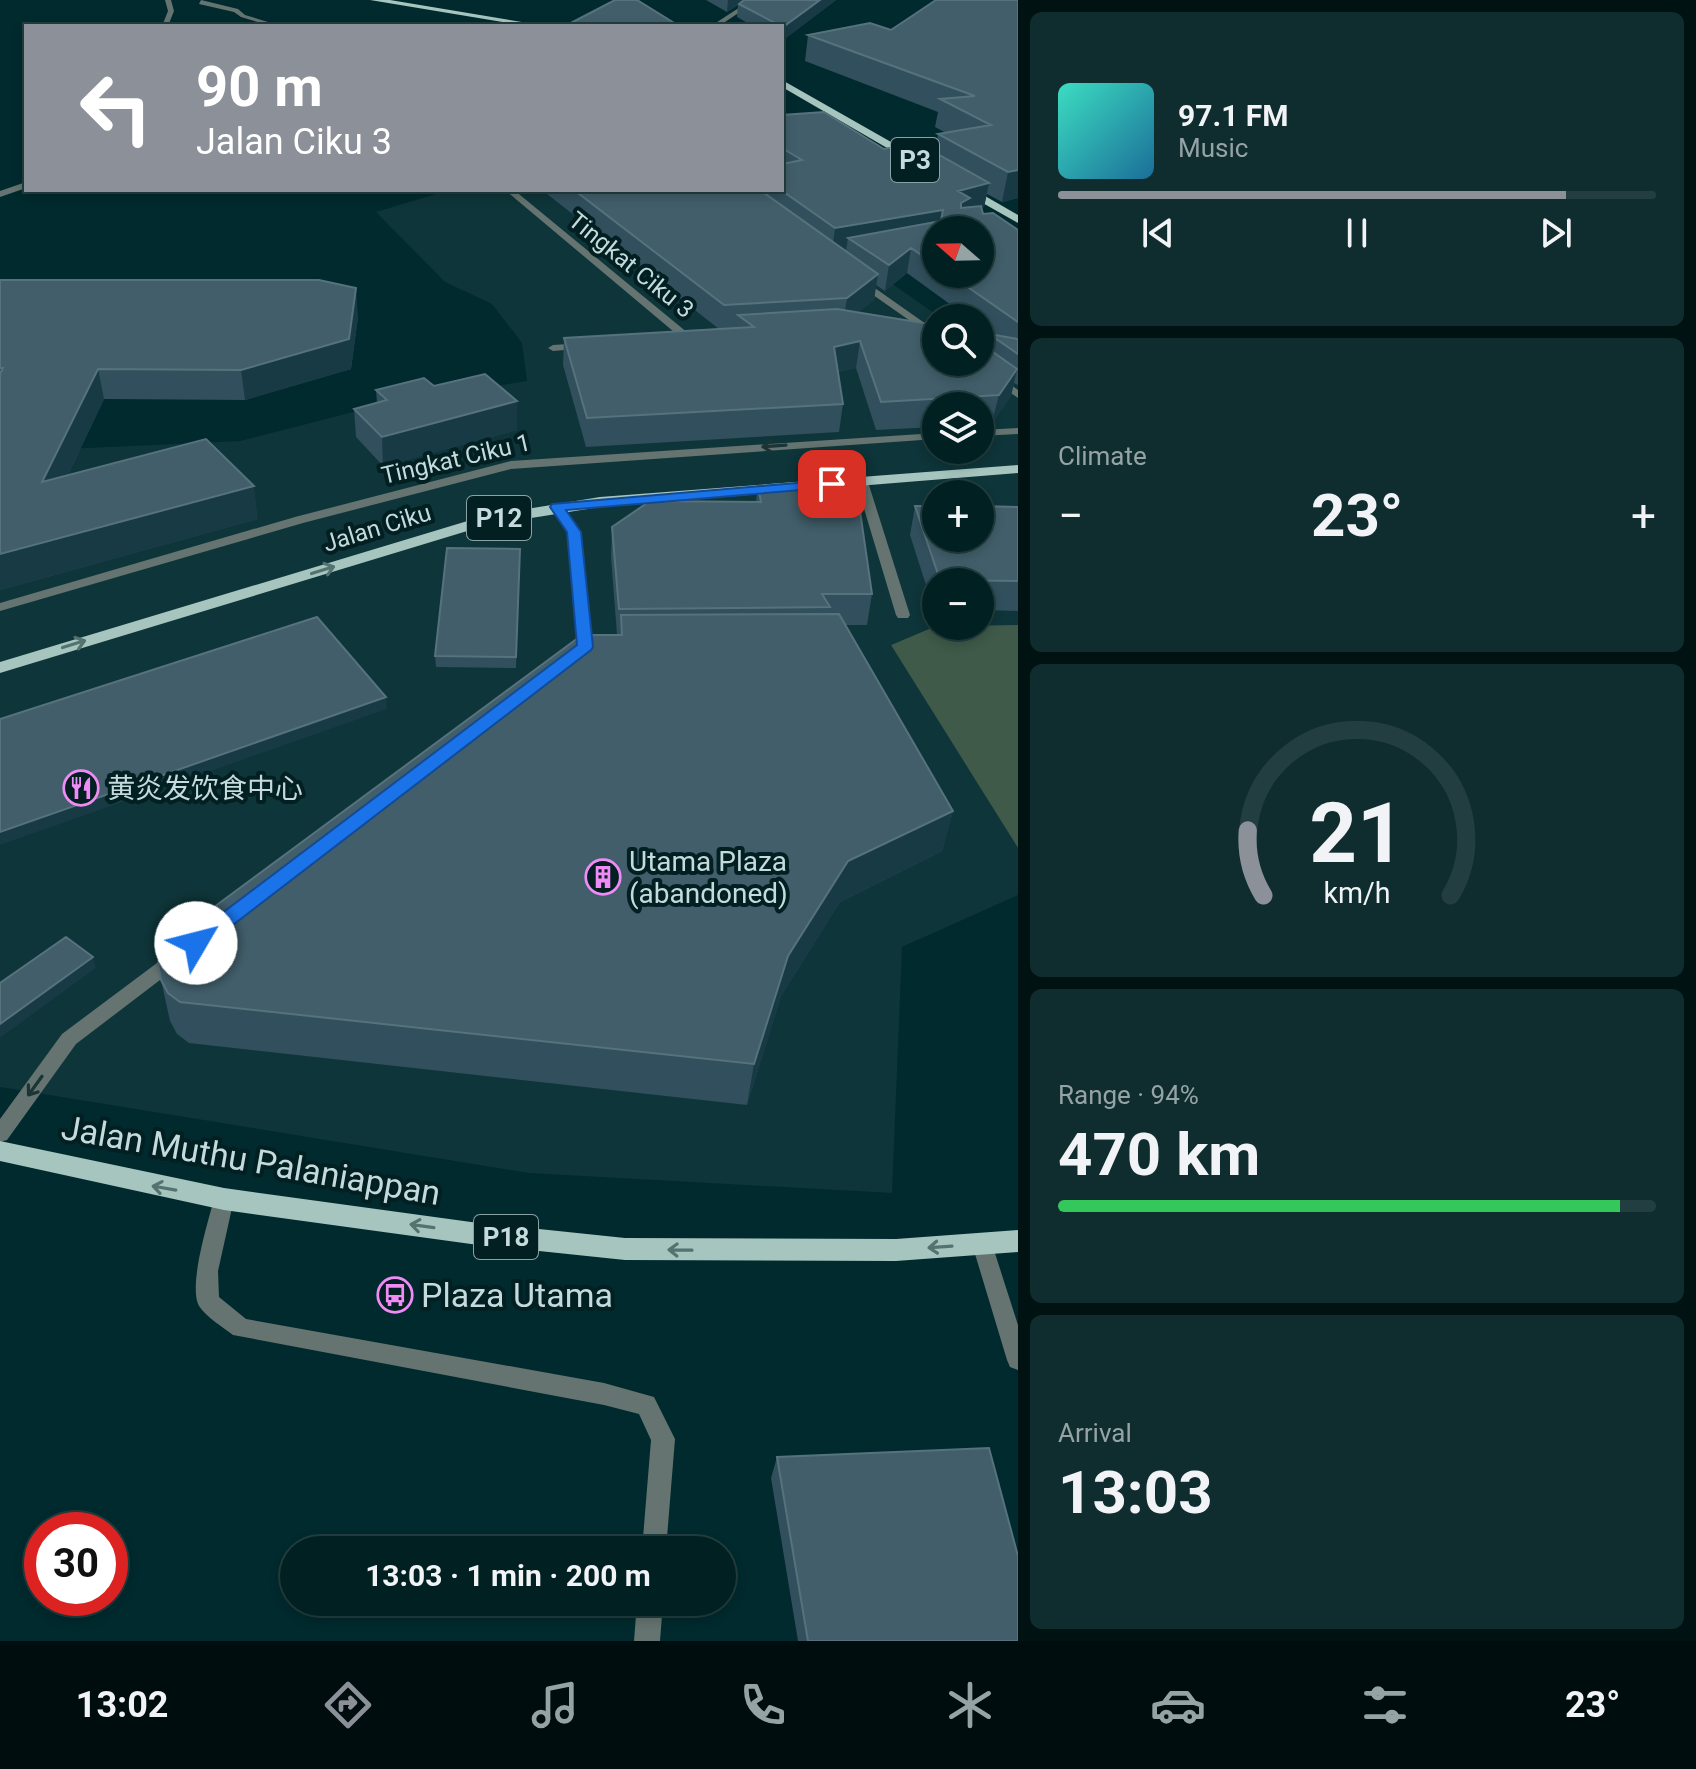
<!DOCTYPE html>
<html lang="en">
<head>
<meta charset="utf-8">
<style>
  :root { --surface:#012022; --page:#0f2d2f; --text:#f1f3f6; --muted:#96a3a5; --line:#233e40; --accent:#8c9099 }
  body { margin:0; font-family:Roboto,"Noto Sans SC",sans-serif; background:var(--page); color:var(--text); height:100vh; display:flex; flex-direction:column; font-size:30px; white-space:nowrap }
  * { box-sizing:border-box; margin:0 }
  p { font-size:26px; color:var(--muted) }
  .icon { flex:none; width:44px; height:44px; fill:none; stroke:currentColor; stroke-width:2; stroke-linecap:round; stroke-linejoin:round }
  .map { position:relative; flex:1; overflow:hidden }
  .side { display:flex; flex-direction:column; gap:12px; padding:12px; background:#011213; width:678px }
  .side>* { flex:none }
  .hud { position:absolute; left:24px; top:24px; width:760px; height:168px; border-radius:0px; box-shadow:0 4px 12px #0003,0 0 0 2px var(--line); background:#8c9099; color:#fff; overflow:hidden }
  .needle { width:52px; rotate:290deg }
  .fabs { position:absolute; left:922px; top:216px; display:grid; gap:16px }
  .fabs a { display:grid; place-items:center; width:72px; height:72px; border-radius:50%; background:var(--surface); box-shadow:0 4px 12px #0003,0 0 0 2px var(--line); font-size:40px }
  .speed { position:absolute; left:24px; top:1512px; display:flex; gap:16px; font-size:40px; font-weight:700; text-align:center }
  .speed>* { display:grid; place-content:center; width:104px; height:104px; border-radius:50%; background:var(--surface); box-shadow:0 4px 12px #0003,0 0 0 2px var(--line); line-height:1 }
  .speed .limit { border:12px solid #d22; background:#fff; color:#111 }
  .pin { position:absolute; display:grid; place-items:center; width:68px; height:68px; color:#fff; margin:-34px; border-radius:16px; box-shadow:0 4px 12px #0006 }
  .me { position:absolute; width:88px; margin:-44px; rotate:53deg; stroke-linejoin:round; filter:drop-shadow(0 0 6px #0008) }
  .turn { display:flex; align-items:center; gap:28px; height:168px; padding:0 40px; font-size:36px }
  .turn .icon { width:104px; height:104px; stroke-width:2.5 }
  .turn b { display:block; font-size:56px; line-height:68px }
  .big { font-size:60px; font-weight:700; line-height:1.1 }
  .side .widget { flex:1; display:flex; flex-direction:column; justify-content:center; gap:12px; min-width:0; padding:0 28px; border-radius:12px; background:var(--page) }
  .side .dial { align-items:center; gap:0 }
  .dial svg { height:208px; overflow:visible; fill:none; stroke:var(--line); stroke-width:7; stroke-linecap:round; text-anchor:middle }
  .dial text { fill:var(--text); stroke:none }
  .song { display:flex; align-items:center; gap:24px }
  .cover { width:96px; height:96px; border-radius:12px; background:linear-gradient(135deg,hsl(170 70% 55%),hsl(200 70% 35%)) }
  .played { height:8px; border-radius:4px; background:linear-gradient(90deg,var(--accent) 85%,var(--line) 85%) }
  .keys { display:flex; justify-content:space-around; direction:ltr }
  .heat { display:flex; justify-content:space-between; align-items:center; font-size:44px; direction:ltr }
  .charge { height:12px; border-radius:6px; background:linear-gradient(90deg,#34c759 94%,var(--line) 0) }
  .trip { position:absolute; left:280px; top:1536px; width:456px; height:80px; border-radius:40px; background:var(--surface); box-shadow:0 4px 12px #0003,0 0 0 2px var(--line); font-weight:700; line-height:80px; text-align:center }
  .tabs { display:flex; height:128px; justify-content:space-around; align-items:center; background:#000d0e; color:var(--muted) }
  .tabs .icon { width:56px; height:56px }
  .tabs .on { color:var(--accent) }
  .tabs b { font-size:36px; color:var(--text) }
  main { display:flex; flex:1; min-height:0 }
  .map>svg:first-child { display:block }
  .built { fill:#0e3539; fill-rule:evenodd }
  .forest { fill:#3f5a49 }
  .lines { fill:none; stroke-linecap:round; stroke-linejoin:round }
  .street { fill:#657470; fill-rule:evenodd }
  .primary { fill:#a5c5be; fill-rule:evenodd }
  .wall { fill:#314f5d; fill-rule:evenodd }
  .shaded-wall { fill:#173a44 }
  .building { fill:#415e6a; stroke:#56727c; stroke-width:2 }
  .oneway { stroke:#1b3436 }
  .oneway2 { stroke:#547270 }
  .route { fill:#1a73e8; stroke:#114b97; stroke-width:2 }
  .labels { text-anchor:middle; stroke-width:8; stroke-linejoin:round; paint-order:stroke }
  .far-street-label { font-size:24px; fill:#c5dadc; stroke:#021f22 }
  .shield { fill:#021f22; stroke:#8aa2a4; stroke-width:2 }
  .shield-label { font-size:26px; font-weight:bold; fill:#c5dadc }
  .poi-label { font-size:28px; fill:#c5dadc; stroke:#021f22; text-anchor:start }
  .near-street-label { font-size:34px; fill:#c5dadc; stroke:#021f22 }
  .near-poi-label { font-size:34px; fill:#c5dadc; stroke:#021f22; text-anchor:start }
</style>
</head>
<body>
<main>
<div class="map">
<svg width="1018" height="1641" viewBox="0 0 1018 1641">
  <rect width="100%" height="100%" fill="#012a2e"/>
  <path class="built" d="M 449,190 L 782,190 L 980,230 L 936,230 L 864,264 L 941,318 L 936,318 L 936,362 L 980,362 L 1018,372 L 1018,625 L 980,625 L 980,582 L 936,582 L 936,626 L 891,645 L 1018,848 L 1018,895 L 902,947 L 892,1193 L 529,1173 L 0,1087 L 0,452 L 240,441 L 392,402 L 527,381 L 522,343 L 492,304 L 445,282 L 376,212 ZM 936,406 L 980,406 L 980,450 L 936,450 ZM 936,494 L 980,494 L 980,538 L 936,538 Z"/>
  <path class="forest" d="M 1018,625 L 1018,848 L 891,645 L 936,626 Z"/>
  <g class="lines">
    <path class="street" d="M 165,0 L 171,0 L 174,11 L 168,26 L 162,26 L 168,11 Z
      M 201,0 L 238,9 L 245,15 L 281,26 L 271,26 L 241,17 L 234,12 L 199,4 Z
      M 751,0 L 758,0 L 719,26 L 711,26 Z
      M 26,182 L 26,188 L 0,197 L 0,191 Z
      M 505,190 L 514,190 L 694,338 L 694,342 L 686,342 Z
      M 856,279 L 862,279 L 936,331 L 936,339 L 856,283 Z
      M 584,343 L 588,344 L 588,348 L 553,351 L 548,348 L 553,345 Z
      M 967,362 L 979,362 L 1018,390 L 1018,398 Z
      M 1018,428 L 1018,434 L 980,436 L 980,430 Z
      M 936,433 L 936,439 L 511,469 L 303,523 L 0,611 L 0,603 L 295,517 L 511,461 Z
      M 862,478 L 868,482 L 910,615 L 908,618 L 898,618 L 896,615 L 856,482 Z
      M 557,503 L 561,504 L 580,532 L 592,647 L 585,651 L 578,647 L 568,532 L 551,507 Z
      M 175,953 L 181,954 L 184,959 L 181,964 L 76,1044 L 7,1140 L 0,1142 L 0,1119 L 62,1034 L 169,954 Z
      M 224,1190 L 231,1193 L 234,1199 L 218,1271 L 219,1297 L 246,1319 L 604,1383 L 654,1397 L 675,1439 L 666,1550 L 642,1550 L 651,1440 L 639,1414 L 604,1405 L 233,1335 C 223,1327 206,1317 199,1306 C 188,1286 208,1222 214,1199 L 217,1193 Z
      M 982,1235 L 989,1238 L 992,1244 L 1018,1325 L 1018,1370 L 1010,1367 L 1007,1360 L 972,1244 L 975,1238 Z
      M 637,1602 L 663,1602 L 660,1641 L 634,1641 Z"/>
    <path class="primary" d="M 370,0 L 390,0 L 546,26 L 526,26 Z
      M 782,80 L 921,159 L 922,161 L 913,163 L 782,87 Z
      M 958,185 L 966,185 L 1018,215 L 1018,223 L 958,189 Z
      M 1018,465 L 1018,473 L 600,507 L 487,525 L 0,673 L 0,662 L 484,516 L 600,497 Z
      M 0,1141 L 224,1188 L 471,1222 L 625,1238 L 896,1239 L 1018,1230 L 1018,1252 L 896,1261 L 625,1260 L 471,1244 L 224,1210 L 0,1161 Z"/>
  </g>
  <path class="wall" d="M 706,0 L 836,0 L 782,41 L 782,26 L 753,26 L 737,17 L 738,5 L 727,12 Z
    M 1018,0 L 1018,198 L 1002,202 L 987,194 L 984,207 L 981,208 L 983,214 L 1018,230 L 1018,385 L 1014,383 L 1011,396 L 992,423 L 980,424 L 980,406 L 936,406 L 936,427 L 876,430 L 856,368 L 838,372 L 843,404 L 839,432 L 586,447 L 563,365 L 564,338 L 719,329 L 542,190 L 782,190 L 782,115 L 884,149 L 935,153 L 938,134 L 946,133 L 935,127 L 938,112 L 805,61 L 808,35 L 891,30 ZM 936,230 L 980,274 L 936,274 ZM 907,273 L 969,318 L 980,318 L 980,326 L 993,335 L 989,334 L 986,347 L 857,313 L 874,300 L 876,285 L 885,291 Z
    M 0,280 L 358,317 L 351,369 L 245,400 L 104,399 L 68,475 L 258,519 L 0,590 Z
    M 434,386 L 517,401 L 517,430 L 383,466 L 356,437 L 354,409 L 377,403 L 376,390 Z
    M 758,486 L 872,594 L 867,625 L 846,625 L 953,811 L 942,851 L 840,902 L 781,996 L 747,1105 L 189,1043 L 177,1034 L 170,1021 L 161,980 L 617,635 L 611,557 L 612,527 L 756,502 Z
    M 915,506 L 1018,507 L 1018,611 L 980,610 L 980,582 L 936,582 L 936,610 L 934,610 L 910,535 Z
    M 520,549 L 516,668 L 436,667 L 435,656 Z
    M 777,1457 L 1018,1641 L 798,1641 L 771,1478 Z"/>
  <path class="shaded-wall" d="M 728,0 L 745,0 L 727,12 Z
    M 820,0 L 836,0 L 782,41 L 783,27 Z
    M 1018,170 L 1018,198 L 1002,202 L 1008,172 Z
    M 989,183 L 984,207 L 967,211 L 965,223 L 958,191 Z
    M 943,210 L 939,230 L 848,238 L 846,250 L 832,253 L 835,228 Z
    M 911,248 L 907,273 L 885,291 L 889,265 Z
    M 878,274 L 874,300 L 843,324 L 847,298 Z
    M 356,288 L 358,317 L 351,369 L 245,400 L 241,370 Z
    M 860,341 L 856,368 L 830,374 L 834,347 Z
    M 98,369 L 104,399 L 49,515 L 42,482 Z
    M 1017,369 L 1011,396 L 992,423 L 999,395 Z
    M 517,401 L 517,430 L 383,466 L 382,437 Z
    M 254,486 L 258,519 L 0,590 L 0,554 Z
    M 386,697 L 387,709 L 0,845 L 0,832 Z
    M 953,811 L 942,851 L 840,902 L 781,996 L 747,1105 L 754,1064 L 788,956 L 848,861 Z
    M 93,957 L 96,968 L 0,1038 L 0,1024 Z"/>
  <path class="building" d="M 615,0 L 637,0 L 679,26 L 565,26 Z
    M 744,0 L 820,0 L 783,27 L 739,4 Z
    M 936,0 L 1018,0 L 1018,170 L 1008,172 L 938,134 L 991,125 L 940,99 L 975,96 L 808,35 L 870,23 L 891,30 Z
    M 824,112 L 884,149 L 918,143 L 989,183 L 958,191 L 970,198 L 961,203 L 961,208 L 981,206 L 983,214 L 993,213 L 1018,230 L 1018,322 L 949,274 L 980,274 L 980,230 L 936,230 L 936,265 L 911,248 L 889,265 L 848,238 L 941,221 L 943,210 L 835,228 L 781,190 L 782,190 L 782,164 L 802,160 L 782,148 L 782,115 Z
    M 574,190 L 760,190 L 878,274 L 847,298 L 724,305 Z
    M 0,280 L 319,280 L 356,288 L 349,339 L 241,370 L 98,369 L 42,482 L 206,439 L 254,486 L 0,554 L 0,374 L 3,368 L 0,368 Z
    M 837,309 L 936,325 L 936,362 L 980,362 L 980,343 L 1017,369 L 999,395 L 881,402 L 860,341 L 834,347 L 843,404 L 587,418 L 564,338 L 754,327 L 738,315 Z
    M 989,334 L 1018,339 L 1018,354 Z
    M 485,374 L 517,401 L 382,437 L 354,409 L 387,400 L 376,390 L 424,378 L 434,386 Z
    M 816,482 L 858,497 L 872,594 L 822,594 L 830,607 L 619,609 L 612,527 L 650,501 L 761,502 L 758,486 Z
    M 915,506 L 936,506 L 936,538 L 980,538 L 980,506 L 1018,507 L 1018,581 L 940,580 Z
    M 447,548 L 520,549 L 516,657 L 435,656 Z
    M 839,614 L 953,811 L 848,861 L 788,956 L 754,1064 L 180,1002 L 168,993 L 161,980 L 158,963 L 164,944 L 582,635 L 622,635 L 621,615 Z
    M 317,617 L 386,697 L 0,832 L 0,719 Z
    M 66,937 L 93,957 L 0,1024 L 0,983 Z
    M 989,1448 L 1018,1556 L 1018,1641 L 808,1641 L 777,1457 Z"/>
  <defs><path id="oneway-shaft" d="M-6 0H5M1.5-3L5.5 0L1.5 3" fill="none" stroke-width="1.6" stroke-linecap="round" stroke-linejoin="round" transform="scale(2)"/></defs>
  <g class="oneway">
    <use href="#oneway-shaft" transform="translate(774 446) rotate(176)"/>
    <use href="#oneway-shaft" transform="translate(35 1086) rotate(126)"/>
  </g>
  <g class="oneway2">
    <use href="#oneway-shaft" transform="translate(323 570) rotate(-17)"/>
    <use href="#oneway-shaft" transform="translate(74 644) rotate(-17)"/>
    <use href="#oneway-shaft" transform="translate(164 1188) rotate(-170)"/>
    <use href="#oneway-shaft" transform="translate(422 1226) rotate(-172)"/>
    <use href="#oneway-shaft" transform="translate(940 1247) rotate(176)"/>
    <use href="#oneway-shaft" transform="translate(680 1250) rotate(-179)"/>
  </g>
  <path class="route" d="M 832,480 L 837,481 L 837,487 L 566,510 L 581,532 L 593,647 L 591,650 L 203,948 L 189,948 L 186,943 L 189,938 L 577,645 L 567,532 L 550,507 L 552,504 Z"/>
  <defs>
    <symbol id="restaurant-ring" viewBox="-11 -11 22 22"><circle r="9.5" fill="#021f22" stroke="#f08bf5" stroke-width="1.5"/><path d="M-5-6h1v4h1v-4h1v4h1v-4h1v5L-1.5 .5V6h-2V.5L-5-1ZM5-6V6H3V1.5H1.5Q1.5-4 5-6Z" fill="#f08bf5"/></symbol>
    <symbol id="building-ring" viewBox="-11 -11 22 22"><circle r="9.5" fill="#021f22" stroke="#f08bf5" stroke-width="1.5"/><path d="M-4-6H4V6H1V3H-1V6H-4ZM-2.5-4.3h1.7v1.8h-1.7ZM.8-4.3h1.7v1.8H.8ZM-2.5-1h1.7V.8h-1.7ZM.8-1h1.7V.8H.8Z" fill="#f08bf5"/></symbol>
    <symbol id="bus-ring" viewBox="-11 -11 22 22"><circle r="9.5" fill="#021f22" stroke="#f08bf5" stroke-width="1.5"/><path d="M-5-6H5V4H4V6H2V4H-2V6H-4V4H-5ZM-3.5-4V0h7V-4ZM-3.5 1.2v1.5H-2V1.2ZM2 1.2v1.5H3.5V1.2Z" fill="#f08bf5"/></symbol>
  </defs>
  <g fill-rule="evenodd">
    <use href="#restaurant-ring" x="61" y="768" width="40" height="40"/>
    <use href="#building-ring" x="583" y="857" width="40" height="40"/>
    <use href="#bus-ring" x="375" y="1275" width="40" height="40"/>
  </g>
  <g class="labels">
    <g class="far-street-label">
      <text transform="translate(631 265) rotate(39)" y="8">Tingkat Ciku 3</text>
      <text transform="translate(456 459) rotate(-13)" y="8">Tingkat Ciku 1</text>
      <text transform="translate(377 528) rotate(-17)" y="8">Jalan Ciku</text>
    </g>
    <g class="shield">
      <rect x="891" y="138" width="48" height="44" rx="6"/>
      <rect x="467" y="496" width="64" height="44" rx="6"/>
      <rect x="474" y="1215" width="64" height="44" rx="6"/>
    </g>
    <g class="shield-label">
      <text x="915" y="169">P3</text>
      <text x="499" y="527">P12</text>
      <text x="506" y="1246">P18</text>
    </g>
    <g class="poi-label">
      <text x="107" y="798">黄炎发饮食中心</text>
      <text x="629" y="871">Utama Plaza<tspan x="629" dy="32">(abandoned)</tspan></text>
    </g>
    <g class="near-street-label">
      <text transform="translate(251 1160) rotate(10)" y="12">Jalan Muthu Palaniappan</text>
    </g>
    <g class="near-poi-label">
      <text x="421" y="1307">Plaza Utama</text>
    </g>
  </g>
</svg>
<div class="fabs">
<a><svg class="needle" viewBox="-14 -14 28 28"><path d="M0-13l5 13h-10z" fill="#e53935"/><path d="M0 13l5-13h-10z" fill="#96a3a5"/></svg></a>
<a><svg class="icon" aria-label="search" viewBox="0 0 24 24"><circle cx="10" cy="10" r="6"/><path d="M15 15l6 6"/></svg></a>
<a><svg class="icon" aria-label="layers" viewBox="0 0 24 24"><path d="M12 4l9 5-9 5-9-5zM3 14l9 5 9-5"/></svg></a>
<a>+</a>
<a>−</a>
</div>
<div class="speed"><div class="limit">30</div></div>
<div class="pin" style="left:832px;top:484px;background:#d93025"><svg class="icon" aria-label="arrive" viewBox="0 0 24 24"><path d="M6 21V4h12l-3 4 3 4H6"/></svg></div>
<svg class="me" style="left:196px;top:943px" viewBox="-20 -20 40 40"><circle r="19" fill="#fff"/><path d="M0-13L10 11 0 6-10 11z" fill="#1a73e8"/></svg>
<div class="trip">13:03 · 1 min · 200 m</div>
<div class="hud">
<div class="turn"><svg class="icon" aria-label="left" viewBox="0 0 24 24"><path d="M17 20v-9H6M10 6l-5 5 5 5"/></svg><div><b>90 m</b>Jalan Ciku 3</div></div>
</div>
</div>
<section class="side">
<div class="widget">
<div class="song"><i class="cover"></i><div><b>97.1 FM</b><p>Music</p></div></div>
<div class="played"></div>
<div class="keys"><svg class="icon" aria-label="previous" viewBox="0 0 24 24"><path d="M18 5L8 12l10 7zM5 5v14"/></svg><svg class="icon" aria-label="pause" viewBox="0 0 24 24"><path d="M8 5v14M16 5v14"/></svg><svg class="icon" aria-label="next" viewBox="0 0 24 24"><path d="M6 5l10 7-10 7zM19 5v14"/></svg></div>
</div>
<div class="widget"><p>Climate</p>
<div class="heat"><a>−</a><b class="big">23°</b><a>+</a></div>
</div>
<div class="widget dial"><svg viewBox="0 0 100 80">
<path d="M14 69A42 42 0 1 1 86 69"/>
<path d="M14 69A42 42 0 0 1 8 44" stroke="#8c9099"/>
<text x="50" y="56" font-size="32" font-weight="700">21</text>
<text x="50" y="72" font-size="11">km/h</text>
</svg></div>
<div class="widget"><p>Range · 94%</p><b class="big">470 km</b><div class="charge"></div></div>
<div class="widget"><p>Arrival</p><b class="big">13:03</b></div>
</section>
</main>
<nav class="tabs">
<b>13:02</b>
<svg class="icon on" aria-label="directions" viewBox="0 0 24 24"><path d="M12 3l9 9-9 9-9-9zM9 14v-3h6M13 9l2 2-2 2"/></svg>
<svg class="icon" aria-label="music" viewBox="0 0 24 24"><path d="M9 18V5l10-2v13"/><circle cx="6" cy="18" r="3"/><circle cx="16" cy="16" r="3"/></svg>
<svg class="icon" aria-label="phone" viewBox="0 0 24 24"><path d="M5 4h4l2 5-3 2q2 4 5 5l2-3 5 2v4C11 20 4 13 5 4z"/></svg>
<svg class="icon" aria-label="climate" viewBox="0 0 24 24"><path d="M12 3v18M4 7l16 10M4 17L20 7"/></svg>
<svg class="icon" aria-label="car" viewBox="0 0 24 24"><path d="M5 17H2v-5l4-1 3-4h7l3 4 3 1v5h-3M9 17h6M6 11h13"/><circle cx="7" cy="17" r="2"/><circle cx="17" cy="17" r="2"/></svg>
<svg class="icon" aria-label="filters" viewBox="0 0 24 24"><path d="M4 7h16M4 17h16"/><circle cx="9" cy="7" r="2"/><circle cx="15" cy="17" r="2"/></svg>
<b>23°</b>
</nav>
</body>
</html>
